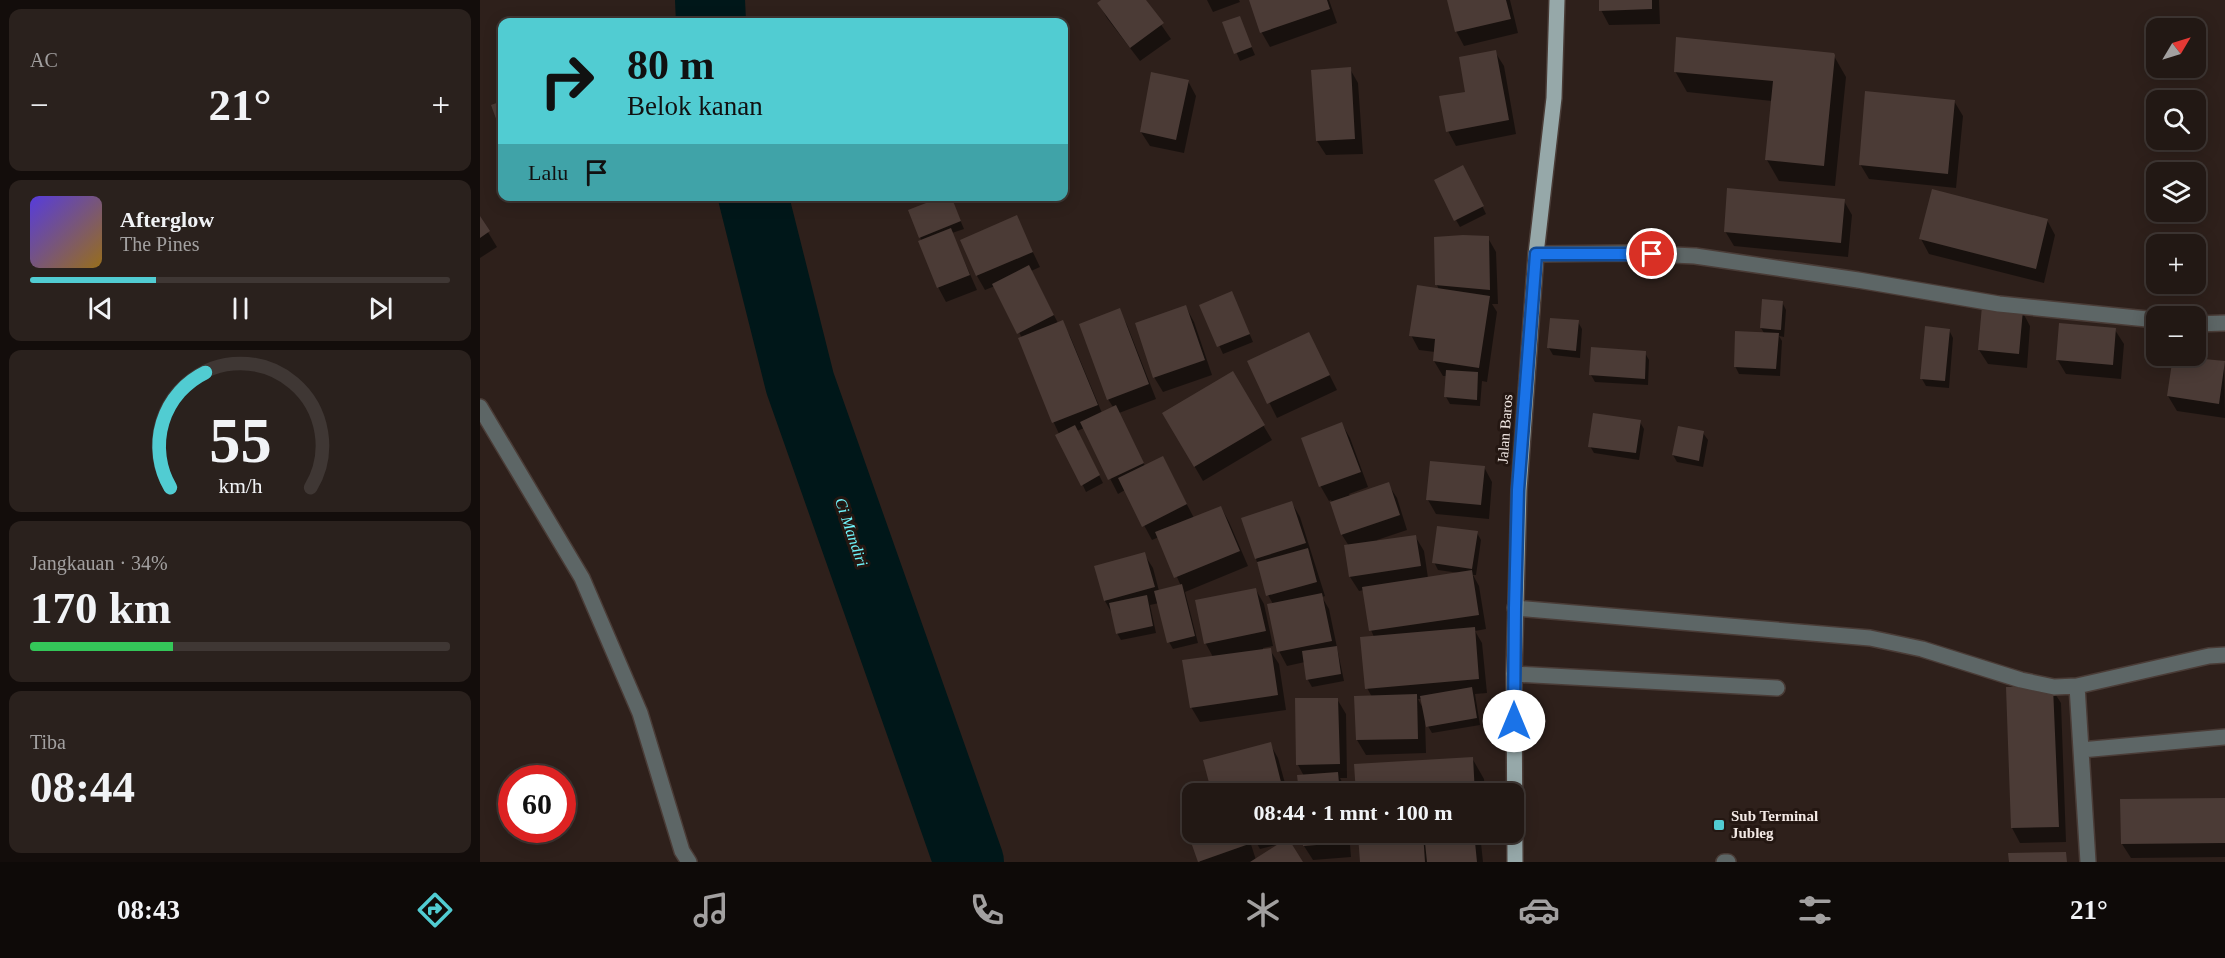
<!DOCTYPE html>
<html lang="id">
<head>
<meta charset="utf-8">
<style>
  :root { --surface:#221814; --page:#2a211d; --text:#f1f3f6; --muted:#a2a0a0; --line:#3f3734; --accent:#51ccd2 }
  body { margin:0; font-family:"Times New Roman",serif; background:var(--page); color:var(--text); height:100vh; display:flex; flex-direction:column; font-size:22px; white-space:nowrap }
  * { box-sizing:border-box; margin:0 }
  p { font-size:20px; color:var(--muted) }
  .icon { flex:none; width:33px; height:33px; fill:none; stroke:currentColor; stroke-width:2; stroke-linecap:round; stroke-linejoin:round }
  .map { position:relative; flex:1; overflow:hidden }
  .drawer { display:flex; flex-direction:column; gap:9px; padding:9px; background:#130d0b; width:480px }
  .drawer>* { flex:none }
  .top-card { position:absolute; left:18px; top:18px; width:570px; height:183px; border-radius:12px; box-shadow:0 3px 15px #0003,0 0 0 2px var(--line); background:#51ccd2; color:#111; overflow:hidden }
  .needle { width:39px; rotate:52deg }
  .tools { position:absolute; left:1666px; top:18px; display:grid; gap:12px }
  .tools a { display:grid; place-items:center; width:60px; height:60px; border-radius:12px; background:var(--surface); box-shadow:0 3px 15px #0003,0 0 0 2px var(--line); font-size:30px }
  .speed { position:absolute; left:18px; top:765px; display:flex; gap:12px; font-size:30px; font-weight:700; text-align:center }
  .speed>* { display:grid; place-content:center; width:78px; height:78px; border-radius:50%; background:var(--surface); box-shadow:0 3px 15px #0003,0 0 0 2px var(--line); line-height:1 }
  .speed .limit { border:9px solid #d22; background:#fff; color:#111 }
  .pin { position:absolute; display:grid; place-items:center; width:51px; height:51px; color:#fff; margin:-26px; border:3px solid #fff; border-radius:50%; box-shadow:0 2px 6px #0007 }
  .me { position:absolute; width:66px; margin:-33px; rotate:0deg; stroke-linejoin:round; filter:drop-shadow(0 0 4px #0008) }
  .turn { display:flex; align-items:center; gap:21px; height:126px; padding:0 30px; font-size:27px }
  .turn .icon { width:78px; height:78px; stroke-width:2.5 }
  .turn b { display:block; font-size:42px; line-height:51px }
  .then { display:flex; align-items:center; height:57px; padding:0 30px; background:#0003; gap:12px; font-size:22px }
  .big { font-size:45px; font-weight:700; line-height:1.1 }
  .drawer .card { flex:1; display:flex; flex-direction:column; justify-content:center; gap:9px; min-width:0; padding:0 21px; border-radius:12px; background:var(--page) }
  .drawer .dial { align-items:center; gap:0 }
  .dial svg { height:156px; overflow:visible; fill:none; stroke:var(--line); stroke-width:7; stroke-linecap:round; text-anchor:middle }
  .dial text { fill:var(--text); stroke:none }
  .song { display:flex; align-items:center; gap:18px }
  .cover { width:72px; height:72px; border-radius:9px; background:linear-gradient(135deg,hsl(250 70% 55%),hsl(40 70% 35%)) }
  .played { height:6px; border-radius:3px; background:linear-gradient(90deg,var(--accent) 30%,var(--line) 30%) }
  .keys { display:flex; justify-content:space-around; direction:ltr }
  .heat { display:flex; justify-content:space-between; align-items:center; font-size:33px; direction:ltr }
  .charge { height:9px; border-radius:4px; background:linear-gradient(90deg,#34c759 34%,var(--line) 0) }
  .trip { position:absolute; left:702px; top:783px; width:342px; height:60px; border-radius:12px; background:var(--surface); box-shadow:0 3px 15px #0003,0 0 0 2px var(--line); font-weight:700; line-height:60px; text-align:center }
  .tabs { display:flex; height:96px; justify-content:space-around; align-items:center; background:#0e0a08; color:var(--muted) }
  .tabs .icon { width:42px; height:42px }
  .tabs .active { color:var(--accent) }
  .tabs b { font-size:27px; color:var(--text) }
  main { display:flex; flex:1; min-height:0 }
  .map>svg:first-child { display:block }
  .shadow { fill:#0007; fill-rule:evenodd }
  .lines { fill:none; stroke-linecap:round; stroke-linejoin:round }
  .river { stroke:#001719; stroke-width:70 }
  .building { fill:#4b3b36 }
  .service-casing { stroke:#4a3c37; stroke-width:18 }
  .minor-casing { stroke:#4a3c37; stroke-width:18 }
  .primary-casing { stroke:#4a3c37; stroke-width:18 }
  .service { stroke:#5d6666; stroke-width:15 }
  .minor { stroke:#5d6666; stroke-width:15 }
  .primary { stroke:#96a8a9; stroke-width:15 }
  .route-casing { stroke:#114b97; stroke-width:15 }
  .route { stroke:#1a73e8; stroke-width:10 }
  .poi-dot { fill:#51ccd2; stroke:#241712; stroke-width:2 }
  .labels { text-anchor:middle; stroke-width:6; stroke-linejoin:round; paint-order:stroke }
  .street-label { font-size:15px; fill:#f3e9e5; stroke:#241712 }
  .poi-label { font-size:15px; font-weight:bold; fill:#f3e9e5; stroke:#241712; text-anchor:start }
  .water-label { font-size:16px; font-style:italic; fill:#71f6fd; stroke:#241712 }
</style>
</head>
<body>
<main>
<section class="drawer">
<div class="card"><p>AC</p>
<div class="heat"><a>−</a><b class="big">21°</b><a>+</a></div>
</div>
<div class="card">
<div class="song"><i class="cover"></i><div><b>Afterglow</b><p>The Pines</p></div></div>
<div class="played"></div>
<div class="keys"><svg class="icon" aria-label="previous" viewBox="0 0 24 24"><path d="M18 5L8 12l10 7zM5 5v14"/></svg><svg class="icon" aria-label="pause" viewBox="0 0 24 24"><path d="M8 5v14M16 5v14"/></svg><svg class="icon" aria-label="next" viewBox="0 0 24 24"><path d="M6 5l10 7-10 7zM19 5v14"/></svg></div>
</div>
<div class="card dial"><svg viewBox="0 0 100 80">
<path d="M14 69A42 42 0 1 1 86 69"/>
<path d="M14 69A42 42 0 0 1 32 10" stroke="#51ccd2"/>
<text x="50" y="56" font-size="32" font-weight="700">55</text>
<text x="50" y="72" font-size="11">km/h</text>
</svg></div>
<div class="card"><p>Jangkauan · 34%</p><b class="big">170 km</b><div class="charge"></div></div>
<div class="card"><p>Tiba</p><b class="big">08:44</b></div>
</section>
<div class="map">
<svg width="1745" height="862" viewBox="0 0 1745 862">
  <rect width="100%" height="100%" fill="#2e201b"/>
  <path class="shadow" d="M 624,0 L 664,0 L 691,39 L 660,61 L 627,18 L 619,4 Z
    M 727,0 L 759,0 L 760,2 L 733,12 Z
    M 770,0 L 849,0 L 857,23 L 790,47 L 782,33 Z
    M 969,0 L 1030,0 L 1038,33 L 984,46 L 976,31 Z
    M 1120,0 L 1179,0 L 1180,24 L 1129,25 L 1121,10 Z
    M 759,18 L 775,55 L 760,61 L 744,23 Z
    M 1015,52 L 1024,66 L 1036,134 L 976,146 L 968,131 L 987,93 Z
    M 1354,56 L 1366,77 L 1355,186 L 1299,181 L 1287,160 L 1292,101 L 1207,92 L 1195,71 Z
    M 870,69 L 878,83 L 883,154 L 846,155 L 837,141 Z
    M 708,81 L 716,96 L 704,153 L 670,146 L 661,132 Z
    M 1474,101 L 1483,116 L 1476,188 L 1389,179 L 1380,164 Z
    M 987,174 L 1006,214 L 980,227 L 976,220 Z
    M 470,196 L 484,229 L 472,233 L 497,290 L 466,302 L 458,287 L 440,237 Z
    M 1364,201 L 1372,215 L 1368,257 L 1254,246 L 1245,231 Z
    M 536,217 L 560,267 L 551,271 L 578,323 L 582,322 L 590,336 L 622,413 L 633,407 L 628,399 L 639,310 L 647,325 L 676,399 L 639,413 L 665,466 L 690,472 L 714,518 L 741,507 L 749,522 L 768,566 L 705,592 L 718,643 L 693,649 L 689,642 L 679,603 L 670,605 L 676,633 L 641,640 L 637,633 L 633,615 L 625,601 L 616,567 L 664,554 L 673,568 L 679,591 L 701,586 L 679,537 L 672,540 L 645,490 L 638,494 L 604,428 L 597,431 L 623,483 L 606,492 L 574,423 L 539,339 L 542,338 L 515,286 L 505,290 L 497,276 L 482,241 Z
    M 0,219 L 17,247 L 0,258 Z
    M 1567,220 L 1575,235 L 1564,283 L 1449,254 L 1441,239 Z
    M 1008,238 L 1016,252 L 1018,304 L 1012,304 L 1017,312 L 1007,382 L 1002,381 L 1000,406 L 970,404 L 966,397 L 967,376 L 963,376 L 954,361 L 955,352 L 939,350 L 931,335 L 959,290 L 957,285 Z
    M 752,293 L 773,342 L 743,354 L 721,305 Z
    M 1284,301 L 1302,302 L 1306,310 L 1304,337 L 1299,336 L 1302,341 L 1300,376 L 1259,374 L 1255,366 L 1284,333 L 1281,328 Z
    M 706,307 L 714,322 L 732,375 L 683,392 L 674,377 Z
    M 1542,311 L 1550,326 L 1547,368 L 1508,364 L 1499,350 Z
    M 1098,322 L 1102,329 L 1100,358 L 1073,355 L 1069,348 Z
    M 1469,330 L 1473,338 L 1469,388 L 1446,386 L 1442,379 Z
    M 1635,330 L 1644,344 L 1641,379 L 1586,374 L 1577,359 Z
    M 829,334 L 857,390 L 797,418 L 769,362 Z
    M 1165,353 L 1169,360 L 1168,385 L 1115,382 L 1111,375 Z
    M 1695,356 L 1744,363 L 1745,418 L 1697,411 L 1688,396 Z
    M 752,373 L 792,440 L 723,481 L 684,414 Z
    M 1160,422 L 1164,429 L 1159,460 L 1114,453 L 1110,446 Z
    M 862,424 L 870,438 L 888,487 L 869,494 L 870,496 L 908,484 L 917,498 L 927,530 L 897,540 L 898,542 L 935,536 L 944,551 L 948,578 L 979,573 L 958,570 L 954,562 L 997,533 L 1001,540 L 996,575 L 993,575 L 999,586 L 1006,629 L 995,631 L 1002,643 L 1007,693 L 995,694 L 1000,725 L 952,733 L 945,721 L 946,753 L 886,755 L 877,740 L 892,697 L 887,688 L 894,637 L 891,630 L 884,590 L 879,591 L 870,577 L 869,546 L 862,535 L 851,500 L 849,501 L 841,487 L 822,439 ZM 938,699 L 943,699 L 944,710 L 939,701 Z
    M 1223,433 L 1228,440 L 1223,467 L 1197,462 L 1193,455 Z
    M 1004,467 L 1012,482 L 1009,519 L 956,514 L 948,500 Z
    M 812,503 L 820,517 L 845,596 L 842,597 L 849,609 L 864,681 L 832,687 L 828,680 L 825,662 L 807,666 L 799,651 L 793,604 L 788,595 L 776,559 Z
    M 776,590 L 784,604 L 793,646 L 783,648 L 783,650 L 790,650 L 799,664 L 806,710 L 720,722 L 711,707 L 733,657 L 726,644 L 717,601 Z
    M 1528,689 L 1572,689 L 1581,703 L 1586,842 L 1540,843 L 1532,828 Z
    M 857,699 L 866,714 L 867,778 L 860,778 L 865,788 L 866,794 L 820,794 L 824,776 L 818,765 Z
    M 790,744 L 798,758 L 808,794 L 733,794 Z
    M 992,758 L 1004,779 L 1005,794 L 877,794 Z
    M 1745,800 L 1745,857 L 1651,858 L 1642,844 Z
    M 712,827 L 712,832 L 767,832 L 776,860 L 800,844 L 780,849 L 776,842 L 812,832 L 814,841 L 808,842 L 821,862 L 720,862 L 708,829 Z
    M 823,832 L 869,832 L 871,857 L 833,860 L 824,846 Z
    M 882,832 L 1008,832 L 1008,842 L 1001,843 L 1003,862 L 881,862 L 884,836 Z"/>
  <g class="lines">
    <path class="river" d="M 230,0 L 231,22
      M 273,196 L 320,383 L 489,862"/>
  </g>
  <path class="building" d="M 621,0 L 666,0 L 684,23 L 650,48 L 617,3 Z
    M 769,0 L 847,0 L 850,9 L 780,33 Z
    M 967,0 L 1026,0 L 1031,19 L 975,32 Z
    M 1119,0 L 1172,0 L 1172,9 L 1119,11 Z
    M 760,16 L 772,47 L 754,54 L 742,22 Z
    M 1196,37 L 1354,53 L 1355,55 L 1344,166 L 1285,160 L 1293,81 L 1194,72 Z
    M 1016,50 L 1029,120 L 966,132 L 959,96 L 985,92 L 979,57 Z
    M 871,67 L 875,139 L 836,141 L 831,70 Z
    M 671,72 L 709,80 L 696,140 L 660,132 Z
    M 1385,91 L 1475,100 L 1468,174 L 1379,165 Z
    M 22,101 L 22,135 L 11,105 Z
    M 983,165 L 1004,206 L 974,221 L 954,180 Z
    M 1247,188 L 1365,199 L 1361,243 L 1244,232 Z
    M 1452,189 L 1568,219 L 1556,269 L 1439,239 Z
    M 464,196 L 471,196 L 481,221 L 439,238 L 428,210 Z
    M 537,215 L 553,252 L 496,276 L 480,240 Z
    M 0,216 L 10,231 L 0,238 Z
    M 471,228 L 490,275 L 457,288 L 438,241 Z
    M 983,235 L 1009,236 L 1010,290 L 955,285 L 954,237 Z
    M 549,265 L 574,315 L 537,334 L 512,284 Z
    M 937,285 L 1010,296 L 999,368 L 953,361 L 955,339 L 929,336 Z
    M 752,291 L 770,334 L 737,347 L 719,305 Z
    M 1282,299 L 1303,301 L 1301,330 L 1280,328 Z
    M 706,305 L 725,360 L 673,378 L 655,323 Z
    M 1502,306 L 1543,310 L 1539,354 L 1498,350 Z
    M 640,308 L 669,384 L 627,400 L 599,324 Z
    M 1070,318 L 1099,320 L 1096,351 L 1067,348 Z
    M 583,320 L 618,405 L 572,423 L 538,338 Z
    M 1579,323 L 1636,328 L 1633,365 L 1576,360 Z
    M 1445,326 L 1470,329 L 1465,381 L 1440,379 Z
    M 1255,331 L 1299,333 L 1296,369 L 1254,367 Z
    M 829,332 L 850,375 L 787,404 L 767,361 Z
    M 1111,347 L 1166,351 L 1165,379 L 1109,375 Z
    M 1693,356 L 1745,361 L 1739,404 L 1687,396 Z
    M 966,370 L 998,372 L 997,400 L 964,397 Z
    M 753,371 L 785,425 L 714,467 L 682,413 Z
    M 636,405 L 664,463 L 628,480 L 600,422 Z
    M 1113,413 L 1161,420 L 1156,453 L 1108,447 Z
    M 862,422 L 881,472 L 839,487 L 821,438 Z
    M 595,425 L 620,475 L 601,486 L 575,435 Z
    M 1198,426 L 1224,431 L 1219,461 L 1192,455 Z
    M 683,456 L 707,504 L 662,527 L 638,478 Z
    M 950,461 L 1005,466 L 1001,505 L 946,500 Z
    M 909,482 L 920,515 L 861,535 L 850,502 Z
    M 812,501 L 826,543 L 775,559 L 761,518 Z
    M 741,506 L 760,551 L 694,578 L 675,532 Z
    M 957,526 L 998,531 L 992,569 L 952,563 Z
    M 936,535 L 941,566 L 869,577 L 864,545 Z
    M 828,548 L 837,582 L 786,596 L 777,562 Z
    M 665,552 L 675,587 L 624,601 L 614,566 Z
    M 992,570 L 999,615 L 889,631 L 882,587 Z
    M 702,584 L 715,636 L 687,643 L 674,591 Z
    M 776,588 L 786,631 L 724,644 L 715,600 Z
    M 842,593 L 852,641 L 797,652 L 787,604 Z
    M 667,595 L 673,626 L 636,634 L 629,603 Z
    M 995,627 L 999,679 L 885,689 L 880,637 Z
    M 857,646 L 861,674 L 826,680 L 822,651 Z
    M 791,648 L 798,695 L 710,708 L 702,660 Z
    M 992,687 L 997,718 L 946,727 L 940,696 Z
    M 1526,687 L 1573,687 L 1579,827 L 1531,828 Z
    M 937,694 L 938,739 L 876,740 L 874,696 Z
    M 815,698 L 858,698 L 860,764 L 816,765 Z
    M 791,742 L 804,794 L 732,794 L 723,760 Z
    M 993,757 L 995,794 L 876,794 L 874,764 Z
    M 858,772 L 860,794 L 819,794 L 817,775 Z
    M 1745,798 L 1745,843 L 1641,844 L 1640,799 Z
    M 712,826 L 712,832 L 765,832 L 769,844 L 718,862 L 706,828 Z
    M 772,832 L 813,832 L 813,833 L 774,843 Z
    M 822,832 L 863,832 L 864,843 L 823,846 Z
    M 921,832 L 943,832 L 945,862 L 880,862 L 878,835 Z
    M 994,832 L 997,862 L 947,862 L 944,833 Z
    M 808,838 L 823,862 L 770,862 Z
    M 1586,852 L 1587,862 L 1529,862 L 1528,853 Z"/>
  <g class="lines">
    <defs>
      <path id="service" d="M 1035,608 L 1390,638 L 1442,649 L 1541,680 L 1574,687 L 1597,686 L 1729,656 L 1745,655
        M 1034,674 L 1297,688
        M 1597,686 L 1608,862
        M 1601,750 L 1745,737
        M 1244,862 L 1248,862"/>
      <path id="minor" d="M 1056,254 L 1150,253 L 1215,256 L 1378,280 L 1519,304 L 1677,320
        M 1716,324 L 1745,323
        M 0,407 L 102,578 L 160,713 L 202,851 L 209,862"/>
      <path id="primary" d="M 1035,862 L 1034,674 L 1039,490 L 1056,254 L 1074,98 L 1077,0"/>
    </defs>
    <use href="#service" class="service-casing"/>
    <use href="#minor" class="minor-casing"/>
    <use href="#primary" class="primary-casing"/>
    <use href="#service" class="service"/>
    <use href="#minor" class="minor"/>
    <use href="#primary" class="primary"/>
  </g>
  <g class="lines">
    <defs>
      <path id="route" d="M 1034,721 L 1035,608 L 1038,490 L 1056,254 L 1172,254"/>
    </defs>
    <use href="#route" class="route-casing"/>
    <use href="#route" class="route"/>
  </g>
  <rect class="poi-dot" x="1233" y="819" width="12" height="12" rx="3"/>
  <g class="labels">
    <g class="street-label">
      <text transform="translate(1025 429) rotate(-86)" y="5">Jalan Baros</text>
    </g>
    <g class="poi-label">
      <text x="1251" y="821">Sub Terminal<tspan x="1251" dy="17">Jubleg</tspan></text>
    </g>
    <g class="water-label">
      <text transform="translate(372 532) rotate(71)" y="6">Ci Mandiri</text>
    </g>
  </g>
</svg>
<div class="tools">
<a><svg class="needle" viewBox="-14 -14 28 28"><path d="M0-13l5 13h-10z" fill="#e53935"/><path d="M0 13l5-13h-10z" fill="#a2a0a0"/></svg></a>
<a><svg class="icon" aria-label="search" viewBox="0 0 24 24"><circle cx="10" cy="10" r="6"/><path d="M15 15l6 6"/></svg></a>
<a><svg class="icon" aria-label="layers" viewBox="0 0 24 24"><path d="M12 4l9 5-9 5-9-5zM3 14l9 5 9-5"/></svg></a>
<a>+</a>
<a>−</a>
</div>
<div class="speed"><div class="limit">60</div></div>
<div class="pin" style="left:1172px;top:254px;background:#d93025"><svg class="icon" aria-label="arrive" viewBox="0 0 24 24"><path d="M6 21V4h12l-3 4 3 4H6"/></svg></div>
<svg class="me" style="left:1034px;top:721px" viewBox="-20 -20 40 40"><circle r="19" fill="#fff"/><path d="M0-13L10 11 0 6-10 11z" fill="#1a73e8"/></svg>
<div class="trip">08:44 · 1 mnt · 100 m</div>
<div class="top-card">
<div class="turn"><svg class="icon" aria-label="right" viewBox="0 0 24 24"><path d="M7 20v-9h11M14 6l5 5-5 5"/></svg><div><b>80 m</b>Belok kanan</div></div>
<div class="then">Lalu<svg class="icon" aria-label="arrive" viewBox="0 0 24 24"><path d="M6 21V4h12l-3 4 3 4H6"/></svg></div>
</div>
</div>
</main>
<nav class="tabs">
<b>08:43</b>
<svg class="icon active" aria-label="directions" viewBox="0 0 24 24"><path d="M12 3l9 9-9 9-9-9zM9 14v-3h6M13 9l2 2-2 2"/></svg>
<svg class="icon" aria-label="music" viewBox="0 0 24 24"><path d="M9 18V5l10-2v13"/><circle cx="6" cy="18" r="3"/><circle cx="16" cy="16" r="3"/></svg>
<svg class="icon" aria-label="phone" viewBox="0 0 24 24"><path d="M5 4h4l2 5-3 2q2 4 5 5l2-3 5 2v4C11 20 4 13 5 4z"/></svg>
<svg class="icon" aria-label="climate" viewBox="0 0 24 24"><path d="M12 3v18M4 7l16 10M4 17L20 7"/></svg>
<svg class="icon" aria-label="car" viewBox="0 0 24 24"><path d="M5 17H2v-5l4-1 3-4h7l3 4 3 1v5h-3M9 17h6M6 11h13"/><circle cx="7" cy="17" r="2"/><circle cx="17" cy="17" r="2"/></svg>
<svg class="icon" aria-label="filters" viewBox="0 0 24 24"><path d="M4 7h16M4 17h16"/><circle cx="9" cy="7" r="2"/><circle cx="15" cy="17" r="2"/></svg>
<b>21°</b>
</nav>
</body>
</html>
